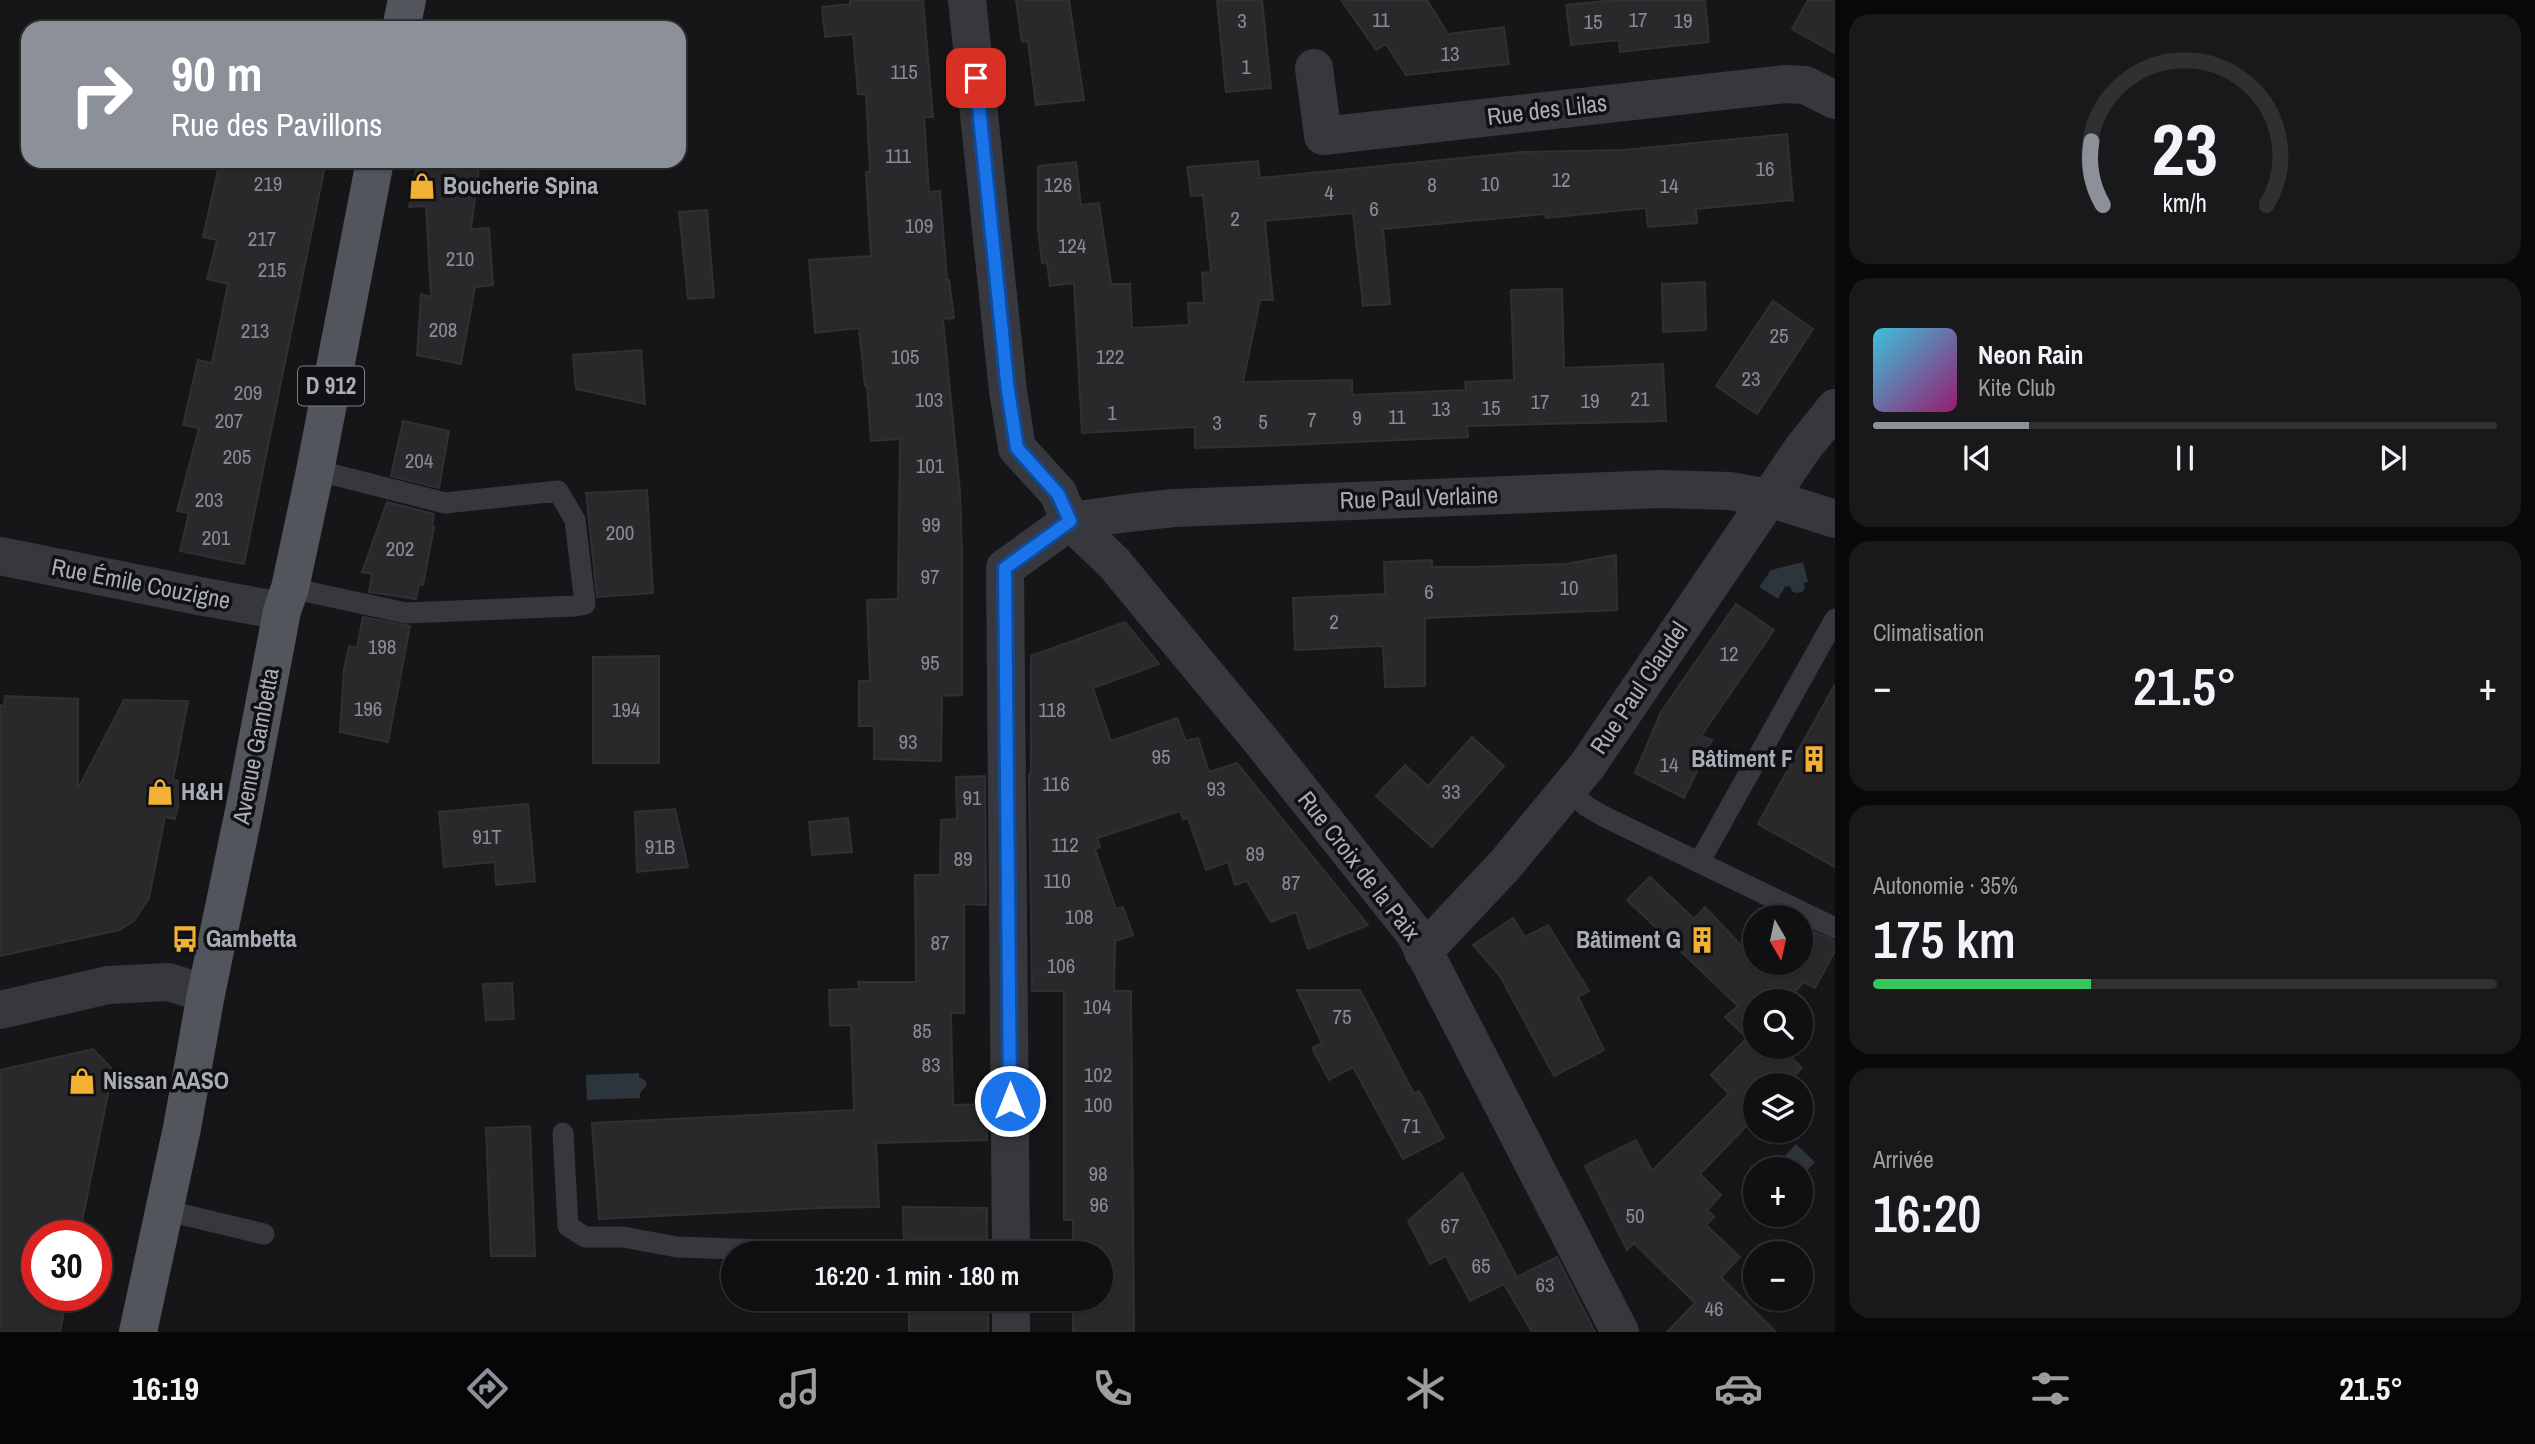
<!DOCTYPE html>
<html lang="fr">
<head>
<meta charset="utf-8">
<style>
  :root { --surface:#101012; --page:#19191b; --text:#f1f3f6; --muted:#9c9d9f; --line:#303032; --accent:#8c9099 }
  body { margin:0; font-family:"Archivo Narrow",sans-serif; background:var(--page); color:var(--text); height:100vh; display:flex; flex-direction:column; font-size:26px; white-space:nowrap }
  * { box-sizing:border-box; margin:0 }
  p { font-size:23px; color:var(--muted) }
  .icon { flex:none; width:38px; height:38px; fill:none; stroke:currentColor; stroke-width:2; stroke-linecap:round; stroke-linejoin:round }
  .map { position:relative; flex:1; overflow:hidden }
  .details { display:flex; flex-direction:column; gap:14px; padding:14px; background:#09090a; width:700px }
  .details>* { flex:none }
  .guide { position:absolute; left:21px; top:21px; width:665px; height:147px; border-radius:21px; box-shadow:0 2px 5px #0004,0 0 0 2px var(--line); background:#8c9099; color:#fff; overflow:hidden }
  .needle { width:46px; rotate:171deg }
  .buttons { position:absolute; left:1743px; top:905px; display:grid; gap:14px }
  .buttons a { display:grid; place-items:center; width:70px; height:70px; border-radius:50%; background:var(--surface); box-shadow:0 2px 5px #0004,0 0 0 2px var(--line); font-size:35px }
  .speed { position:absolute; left:21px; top:1220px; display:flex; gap:14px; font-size:35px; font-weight:700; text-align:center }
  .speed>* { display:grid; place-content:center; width:91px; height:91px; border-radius:50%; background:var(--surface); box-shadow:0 2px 5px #0004,0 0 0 2px var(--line); line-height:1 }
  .speed .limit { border:10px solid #d22; background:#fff; color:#111 }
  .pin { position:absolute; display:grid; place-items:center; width:60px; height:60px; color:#fff; margin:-30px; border-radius:14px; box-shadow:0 4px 10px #0006 }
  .me { position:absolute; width:77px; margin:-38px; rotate:0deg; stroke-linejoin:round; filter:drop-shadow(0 0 5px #0008) }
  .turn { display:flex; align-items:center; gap:24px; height:147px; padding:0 35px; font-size:32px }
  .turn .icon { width:91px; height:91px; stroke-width:2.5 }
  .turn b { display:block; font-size:49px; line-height:60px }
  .big { font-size:52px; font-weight:600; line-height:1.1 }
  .details .widget { flex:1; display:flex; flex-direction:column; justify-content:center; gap:10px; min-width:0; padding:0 24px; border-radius:21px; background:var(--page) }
  .details .dial { align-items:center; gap:0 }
  .dial svg { height:182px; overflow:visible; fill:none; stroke:var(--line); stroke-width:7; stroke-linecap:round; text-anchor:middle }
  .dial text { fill:var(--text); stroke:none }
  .song { display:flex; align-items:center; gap:21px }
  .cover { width:84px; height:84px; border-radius:10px; background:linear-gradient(135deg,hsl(190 70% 55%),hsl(320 70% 35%)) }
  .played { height:7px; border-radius:4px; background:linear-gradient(90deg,var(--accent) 25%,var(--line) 25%) }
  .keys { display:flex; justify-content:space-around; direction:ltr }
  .heat { display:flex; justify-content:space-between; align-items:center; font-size:38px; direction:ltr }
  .charge { height:10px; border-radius:5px; background:linear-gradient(90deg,#34c759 35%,var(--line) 0) }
  .trip { position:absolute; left:721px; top:1241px; width:392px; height:70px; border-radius:35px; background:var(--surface); box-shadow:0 2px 5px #0004,0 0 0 2px var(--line); font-weight:600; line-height:70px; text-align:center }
  .tabs { display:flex; height:112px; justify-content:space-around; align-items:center; background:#060607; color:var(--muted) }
  .tabs .icon { width:49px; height:49px }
  .tabs .active { color:var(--accent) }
  .tabs b { font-size:32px; color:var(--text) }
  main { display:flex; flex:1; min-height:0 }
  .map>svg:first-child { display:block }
  .water { fill:#2c353c }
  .building { fill:#29292c; stroke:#303034; stroke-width:2 }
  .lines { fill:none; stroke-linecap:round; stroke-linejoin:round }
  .lane { stroke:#37383d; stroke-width:21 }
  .street { stroke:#37383d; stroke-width:38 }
  .primary { stroke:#53555c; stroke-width:38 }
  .route-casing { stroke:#114b97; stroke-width:18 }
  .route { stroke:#1a73e8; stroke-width:12 }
  .labels { text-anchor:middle; stroke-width:7; stroke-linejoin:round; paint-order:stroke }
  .number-label { font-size:21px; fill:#888b94 }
  .shield { fill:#111113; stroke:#7b7e86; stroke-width:2 }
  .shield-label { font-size:23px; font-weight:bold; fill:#a8adb8 }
  .street-label { font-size:24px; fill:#a8adb8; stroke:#111113 }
  .poi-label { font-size:24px; font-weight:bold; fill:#a8adb8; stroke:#111113; text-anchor:start }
</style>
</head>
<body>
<main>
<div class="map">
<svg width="1835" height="1332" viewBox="0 0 1835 1332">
  <rect width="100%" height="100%" fill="#161618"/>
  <path class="water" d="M 1803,562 L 1808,582 L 1804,583 L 1805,588 L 1802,592 L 1796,593 L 1792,591 L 1790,586 L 1785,587 L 1778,599 L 1759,587 L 1771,570 Z
    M 639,1073 L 639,1077 L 645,1080 L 647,1085 L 640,1093 L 640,1098 L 587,1100 L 586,1075 Z
    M 1796,1144 L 1815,1162 L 1801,1177 L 1801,1169 L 1773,1169 Z"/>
  <path class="building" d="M 850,0 L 923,0 L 933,117 L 924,117 L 929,192 L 940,191 L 947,280 L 949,280 L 954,318 L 943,319 L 960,492 L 962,554 L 962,695 L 942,696 L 941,761 L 874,759 L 874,726 L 859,726 L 859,681 L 870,681 L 867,600 L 898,599 L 900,439 L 871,441 L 867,386 L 865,386 L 859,328 L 815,333 L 809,260 L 871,256 L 866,172 L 870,172 L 866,94 L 858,94 L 853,34 L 825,37 L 822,7 L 850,4 Z
    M 1016,0 L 1069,0 L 1084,100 L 1036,105 L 1028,41 L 1022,42 Z
    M 1217,0 L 1262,0 L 1271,88 L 1226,92 Z
    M 1341,0 L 1427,0 L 1448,34 L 1504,27 L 1509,64 L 1406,75 L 1386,44 L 1376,50 Z
    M 1614,0 L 1705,0 L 1709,42 L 1620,52 L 1619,40 L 1571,45 L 1566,5 Z
    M 1808,0 L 1835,0 L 1835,53 L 1792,29 Z
    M 1787,134 L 1793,200 L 1696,209 L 1697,223 L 1648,227 L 1646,208 L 1546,218 L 1545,214 L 1383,229 L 1390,304 L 1363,306 L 1353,213 L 1265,221 L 1273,300 L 1260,300 L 1243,382 L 1352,380 L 1352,395 L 1466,390 L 1465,382 L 1514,380 L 1511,290 L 1562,289 L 1564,368 L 1663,364 L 1666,421 L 1467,426 L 1468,437 L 1263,446 L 1195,448 L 1195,427 L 1082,433 L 1074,283 L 1050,286 L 1047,262 L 1042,263 L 1038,229 L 1038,166 L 1076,162 L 1081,205 L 1099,203 L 1111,284 L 1130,284 L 1132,328 L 1189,325 L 1188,303 L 1204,303 L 1202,273 L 1211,272 L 1203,195 L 1191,196 L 1187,167 L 1258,161 L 1260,178 L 1522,152 L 1623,150 Z
    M 220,161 L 326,161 L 244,564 L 180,551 L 189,513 L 177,511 L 199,428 L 183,425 L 198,360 L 212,363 L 228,284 L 207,279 L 217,240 L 203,237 Z
    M 418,161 L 480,161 L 471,229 L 489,228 L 493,285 L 475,287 L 461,364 L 417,355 L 421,294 L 431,297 L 426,206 L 409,207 Z
    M 707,210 L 714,297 L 688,299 L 679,212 Z
    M 1705,282 L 1706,330 L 1663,332 L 1662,284 Z
    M 1773,301 L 1813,329 L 1757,414 L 1716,386 Z
    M 641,350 L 645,404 L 576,389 L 573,355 Z
    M 403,421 L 449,431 L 439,488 L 391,476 Z
    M 647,490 L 653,593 L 597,597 L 586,493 Z
    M 387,502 L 434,514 L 432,526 L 434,527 L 423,585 L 419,584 L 416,599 L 369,592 L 372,574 L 362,572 Z
    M 1616,555 L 1617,610 L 1425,618 L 1425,686 L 1385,687 L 1383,646 L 1295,650 L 1293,598 L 1385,594 L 1384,562 L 1432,560 L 1432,567 L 1472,567 L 1565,564 Z
    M 1736,604 L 1774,630 L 1701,736 L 1712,740 L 1684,798 L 1635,773 L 1661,712 Z
    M 363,617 L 410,626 L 388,742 L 340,732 L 344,670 L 349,646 L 357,648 Z
    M 1125,622 L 1159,664 L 1093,688 L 1111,741 L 1177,718 L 1186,741 L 1198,738 L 1209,772 L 1237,763 L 1368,925 L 1308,949 L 1296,912 L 1271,922 L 1247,881 L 1235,885 L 1228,862 L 1206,870 L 1188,818 L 1183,819 L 1180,811 L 1097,838 L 1100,847 L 1095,849 L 1116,909 L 1123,907 L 1133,935 L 1115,941 L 1114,991 L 1131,991 L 1134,1332 L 1073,1332 L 1073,1298 L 1101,1298 L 1101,1253 L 1073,1253 L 1073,1220 L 1064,1220 L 1064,991 L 1032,991 L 1029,774 L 1031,774 L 1031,656 Z
    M 659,656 L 659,763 L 593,763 L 593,657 Z
    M 1835,684 L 1835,867 L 1758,824 Z
    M 5,696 L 78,699 L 78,789 L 124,700 L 188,701 L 173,780 L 183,782 L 175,819 L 165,817 L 149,898 L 134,921 L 119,930 L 0,956 L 0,705 L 4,707 Z
    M 1472,737 L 1504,766 L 1432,847 L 1376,796 L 1405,765 L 1428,786 Z
    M 985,776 L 986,905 L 964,904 L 964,1013 L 951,1013 L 953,1105 L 986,1104 L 987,1140 L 876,1143 L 879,1207 L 820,1208 L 599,1219 L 592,1123 L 854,1110 L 851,1025 L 830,1026 L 829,990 L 859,989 L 858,982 L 916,982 L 915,875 L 940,875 L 941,820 L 957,819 L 956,777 Z
    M 528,804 L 535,881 L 496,885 L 495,862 L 444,867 L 439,812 Z
    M 675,809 L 688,867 L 637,872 L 635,812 Z
    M 848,818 L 852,852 L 812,855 L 809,822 Z
    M 1650,877 L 1694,919 L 1705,907 L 1765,971 L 1770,962 L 1801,962 L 1801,926 L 1835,941 L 1835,951 L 1815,988 L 1804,982 L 1786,1001 L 1755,1001 L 1755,1046 L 1780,1046 L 1802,1068 L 1785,1085 L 1755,1085 L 1755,1121 L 1753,1119 L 1700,1174 L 1721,1195 L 1707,1210 L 1714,1217 L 1706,1225 L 1740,1257 L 1721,1277 L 1776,1332 L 1667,1332 L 1695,1303 L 1634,1243 L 1627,1250 L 1585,1166 L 1636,1140 L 1652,1171 L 1729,1094 L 1711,1075 L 1747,1038 L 1725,1017 L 1738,1006 L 1627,900 Z
    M 1513,918 L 1525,937 L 1548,925 L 1589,991 L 1578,997 L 1604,1050 L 1554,1076 L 1500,976 L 1473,945 Z
    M 512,983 L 514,1019 L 486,1020 L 483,984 Z
    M 1297,990 L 1360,990 L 1414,1094 L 1419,1091 L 1444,1138 L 1403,1159 L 1353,1067 L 1329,1080 L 1312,1048 L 1322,1043 Z
    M 93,1049 L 113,1070 L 79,1236 L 37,1236 L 37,1295 L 67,1295 L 60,1332 L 0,1332 L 0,1070 Z
    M 530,1126 L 535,1256 L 491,1256 L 486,1128 Z
    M 1462,1173 L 1517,1277 L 1557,1257 L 1595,1332 L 1532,1332 L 1504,1284 L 1470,1301 L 1446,1256 L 1430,1264 L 1408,1221 Z
    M 903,1207 L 987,1208 L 987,1253 L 904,1253 Z
    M 909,1298 L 988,1298 L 988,1332 L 909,1332 Z"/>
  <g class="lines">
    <path class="lane" d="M 290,588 L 406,613 L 575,606 L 585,604 L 575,520 L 558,491 L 445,503 L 315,470
      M 1568,788 L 1586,806 L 1605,817 L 1835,928
      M 1700,861 L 1835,619
      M 563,1133 L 568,1226 L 585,1237 L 623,1237 L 677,1247 L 857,1253
      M 164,1210 L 264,1234"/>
    <path class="street" d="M 967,0 L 1008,391 L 1017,448 L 1058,493 L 1070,521 L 1114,563 L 1262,742 L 1415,934 L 1620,1332
      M 1314,68 L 1323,136 L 1786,84 L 1805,85 L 1835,100
      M 0,556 L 199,596 L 282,611
      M 1423,952 L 1505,865 L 1587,766 L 1803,448 L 1835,408
      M 0,1010 L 108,985 L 169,982 L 206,994
      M 1011,1253 L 1005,568 L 1070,521 L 1128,513 L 1174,508 L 1660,489 L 1730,491 L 1769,498 L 1835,519
      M 1011,1298 L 1011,1332"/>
    <path class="primary" d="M 401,28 L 407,0
      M 138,1332 L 182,1128 L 206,994 L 245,806 L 282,611 L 290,588 L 314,476 L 375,161"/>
  </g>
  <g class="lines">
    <defs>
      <path id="route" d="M 976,78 L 1008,391 L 1017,448 L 1058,494 L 1070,521 L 1005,568 L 1010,1101"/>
    </defs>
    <use href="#route" class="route-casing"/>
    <use href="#route" class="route"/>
  </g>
  <defs>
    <symbol id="shop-bare" viewBox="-9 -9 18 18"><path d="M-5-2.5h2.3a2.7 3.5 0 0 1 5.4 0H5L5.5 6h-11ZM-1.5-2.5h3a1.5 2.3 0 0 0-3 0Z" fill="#f2b134" stroke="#111113" stroke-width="2.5" paint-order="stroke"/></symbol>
    <symbol id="building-bare" viewBox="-9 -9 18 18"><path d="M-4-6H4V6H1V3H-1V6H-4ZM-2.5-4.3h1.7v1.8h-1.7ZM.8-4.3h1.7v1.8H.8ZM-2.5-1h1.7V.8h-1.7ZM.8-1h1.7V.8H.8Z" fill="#f2b134" stroke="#111113" stroke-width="2.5" paint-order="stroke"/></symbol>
    <symbol id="bus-bare" viewBox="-9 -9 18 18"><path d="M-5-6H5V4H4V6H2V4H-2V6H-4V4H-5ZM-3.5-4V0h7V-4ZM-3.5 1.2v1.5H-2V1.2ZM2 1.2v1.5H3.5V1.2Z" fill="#f2b134" stroke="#111113" stroke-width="2.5" paint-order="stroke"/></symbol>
  </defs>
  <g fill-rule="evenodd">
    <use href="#shop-bare" x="403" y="167" width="38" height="38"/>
    <use href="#building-bare" x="1795" y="740" width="38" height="38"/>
    <use href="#shop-bare" x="141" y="773" width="38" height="38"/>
    <use href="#bus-bare" x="166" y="920" width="38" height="38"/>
    <use href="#building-bare" x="1683" y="921" width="38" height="38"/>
    <use href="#shop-bare" x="63" y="1062" width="38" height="38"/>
  </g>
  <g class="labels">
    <g class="number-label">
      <text x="1381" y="27">11</text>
      <text x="1638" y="27">17</text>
      <text x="1242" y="28">3</text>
      <text x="1683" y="28">19</text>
      <text x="1593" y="29">15</text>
      <text x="1450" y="61">13</text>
      <text x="1246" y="74">1</text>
      <text x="904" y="79">115</text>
      <text x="898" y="163">111</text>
      <text x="1765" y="176">16</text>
      <text x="1561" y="187">12</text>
      <text x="268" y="191">219</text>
      <text x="1490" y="191">10</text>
      <text x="1058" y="192">126</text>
      <text x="1432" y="192">8</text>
      <text x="1669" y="193">14</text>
      <text x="1329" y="200">4</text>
      <text x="1374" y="216">6</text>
      <text x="1235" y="226">2</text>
      <text x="919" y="233">109</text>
      <text x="262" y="246">217</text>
      <text x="1072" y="253">124</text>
      <text x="460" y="266">210</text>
      <text x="272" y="277">215</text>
      <text x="443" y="337">208</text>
      <text x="255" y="338">213</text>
      <text x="1779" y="343">25</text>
      <text x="905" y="364">105</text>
      <text x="1110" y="364">122</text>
      <text x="1751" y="386">23</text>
      <text x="248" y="400">209</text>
      <text x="1640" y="406">21</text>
      <text x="929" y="407">103</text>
      <text x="1590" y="408">19</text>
      <text x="1540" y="409">17</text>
      <text x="1491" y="415">15</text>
      <text x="1441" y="416">13</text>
      <text x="1112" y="420">1</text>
      <text x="1397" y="424">11</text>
      <text x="1357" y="425">9</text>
      <text x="1312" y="427">7</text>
      <text x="229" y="428">207</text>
      <text x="1263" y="429">5</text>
      <text x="1217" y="430">3</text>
      <text x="237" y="464">205</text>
      <text x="419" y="468">204</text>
      <text x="930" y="473">101</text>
      <text x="209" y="507">203</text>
      <text x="931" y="532">99</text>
      <text x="620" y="540">200</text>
      <text x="216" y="545">201</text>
      <text x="400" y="556">202</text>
      <text x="930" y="584">97</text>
      <text x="1569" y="595">10</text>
      <text x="1429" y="599">6</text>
      <text x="1334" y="629">2</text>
      <text x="382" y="654">198</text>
      <text x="1729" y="661">12</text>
      <text x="930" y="670">95</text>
      <text x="368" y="716">196</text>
      <text x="626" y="717">194</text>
      <text x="1052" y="717">118</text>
      <text x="908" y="749">93</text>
      <text x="1161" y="764">95</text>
      <text x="1669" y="772">14</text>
      <text x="1056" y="791">116</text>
      <text x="1216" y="796">93</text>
      <text x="1451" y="799">33</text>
      <text x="972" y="805">91</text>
      <text x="487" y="844">91T</text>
      <text x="1065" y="852">112</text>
      <text x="660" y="854">91B</text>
      <text x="1255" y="861">89</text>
      <text x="963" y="866">89</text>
      <text x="1057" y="888">110</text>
      <text x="1291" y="890">87</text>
      <text x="1079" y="924">108</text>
      <text x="940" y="950">87</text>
      <text x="1061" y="973">106</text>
      <text x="1097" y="1014">104</text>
      <text x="1342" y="1024">75</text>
      <text x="922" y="1038">85</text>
      <text x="931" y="1072">83</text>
      <text x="1098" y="1082">102</text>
      <text x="1098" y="1112">100</text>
      <text x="1411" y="1133">71</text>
      <text x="1098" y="1181">98</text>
      <text x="1099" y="1212">96</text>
      <text x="1635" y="1223">50</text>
      <text x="1450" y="1233">67</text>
      <text x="1481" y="1273">65</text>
      <text x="1545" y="1292">63</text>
      <text x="1714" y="1316">46</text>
    </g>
    <rect class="shield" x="298" y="366.5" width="66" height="39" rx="5"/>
    <g class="shield-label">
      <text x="331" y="394">D 912</text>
    </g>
    <g class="street-label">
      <text transform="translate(1547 110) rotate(-7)" y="8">Rue des Lilas</text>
      <text transform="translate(1419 498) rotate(-2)" y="8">Rue Paul Verlaine</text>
      <text transform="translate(141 584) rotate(11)" y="8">Rue Émile Couzigne</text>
      <text transform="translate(1639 688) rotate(-56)" y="8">Rue Paul Claudel</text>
      <text transform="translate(256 746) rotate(-79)" y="8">Avenue Gambetta</text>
      <text transform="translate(1359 866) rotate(52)" y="8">Rue Croix de la Paix</text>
    </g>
    <g class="poi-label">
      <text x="443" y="194">Boucherie Spina</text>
      <text x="1793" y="767" text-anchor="end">Bâtiment F</text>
      <text x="181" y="800">H&amp;H</text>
      <text x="206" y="947">Gambetta</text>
      <text x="1681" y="948" text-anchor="end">Bâtiment G</text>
      <text x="103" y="1089">Nissan AASO</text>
    </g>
  </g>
</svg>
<div class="buttons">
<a><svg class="needle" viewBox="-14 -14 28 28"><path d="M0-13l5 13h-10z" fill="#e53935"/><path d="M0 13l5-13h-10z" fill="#9c9d9f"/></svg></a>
<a><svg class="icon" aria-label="search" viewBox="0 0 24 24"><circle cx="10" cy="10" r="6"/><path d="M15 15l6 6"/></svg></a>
<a><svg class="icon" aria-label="layers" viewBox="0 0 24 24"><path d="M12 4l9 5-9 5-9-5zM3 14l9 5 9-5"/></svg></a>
<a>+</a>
<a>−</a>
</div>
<div class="speed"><div class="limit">30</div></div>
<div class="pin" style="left:976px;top:78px;background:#d93025"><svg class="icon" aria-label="arrive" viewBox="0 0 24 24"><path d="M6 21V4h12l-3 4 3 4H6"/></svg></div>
<svg class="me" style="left:1010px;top:1101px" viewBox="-20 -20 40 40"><circle r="17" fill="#1a73e8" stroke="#fff" stroke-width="3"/><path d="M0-11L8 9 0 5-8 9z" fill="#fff"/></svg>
<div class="trip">16:20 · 1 min · 180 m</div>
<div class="guide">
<div class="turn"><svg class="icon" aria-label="right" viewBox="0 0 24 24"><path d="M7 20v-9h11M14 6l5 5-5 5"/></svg><div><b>90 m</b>Rue des Pavillons</div></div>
</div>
</div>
<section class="details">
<div class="widget dial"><svg viewBox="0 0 100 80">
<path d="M14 69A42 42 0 1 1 86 69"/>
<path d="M14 69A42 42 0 0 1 9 41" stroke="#8c9099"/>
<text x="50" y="56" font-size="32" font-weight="700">23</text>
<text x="50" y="72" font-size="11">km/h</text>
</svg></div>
<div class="widget">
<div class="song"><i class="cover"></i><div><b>Neon Rain</b><p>Kite Club</p></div></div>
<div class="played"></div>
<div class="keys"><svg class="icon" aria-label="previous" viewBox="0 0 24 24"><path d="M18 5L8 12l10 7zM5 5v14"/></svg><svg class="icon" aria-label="pause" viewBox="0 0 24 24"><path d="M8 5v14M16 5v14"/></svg><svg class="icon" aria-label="next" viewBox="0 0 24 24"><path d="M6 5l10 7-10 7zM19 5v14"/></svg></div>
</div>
<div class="widget"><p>Climatisation</p>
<div class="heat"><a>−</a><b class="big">21.5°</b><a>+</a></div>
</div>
<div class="widget"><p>Autonomie · 35%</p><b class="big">175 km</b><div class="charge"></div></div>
<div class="widget"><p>Arrivée</p><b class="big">16:20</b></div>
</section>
</main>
<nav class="tabs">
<b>16:19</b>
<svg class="icon active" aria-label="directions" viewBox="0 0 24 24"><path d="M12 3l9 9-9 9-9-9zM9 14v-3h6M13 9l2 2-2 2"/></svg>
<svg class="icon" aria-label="music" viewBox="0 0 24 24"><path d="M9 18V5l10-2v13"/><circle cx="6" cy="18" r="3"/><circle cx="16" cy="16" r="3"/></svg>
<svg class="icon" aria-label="phone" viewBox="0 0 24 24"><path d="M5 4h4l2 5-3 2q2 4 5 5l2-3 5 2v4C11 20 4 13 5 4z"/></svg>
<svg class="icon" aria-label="climate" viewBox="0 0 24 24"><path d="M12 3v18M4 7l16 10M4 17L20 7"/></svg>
<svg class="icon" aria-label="car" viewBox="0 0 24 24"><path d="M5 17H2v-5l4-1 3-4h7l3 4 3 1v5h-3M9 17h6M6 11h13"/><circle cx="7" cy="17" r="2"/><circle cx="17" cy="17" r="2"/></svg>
<svg class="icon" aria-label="filters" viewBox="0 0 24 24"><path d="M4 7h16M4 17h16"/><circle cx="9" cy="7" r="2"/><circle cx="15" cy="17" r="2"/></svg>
<b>21.5°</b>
</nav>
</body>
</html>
